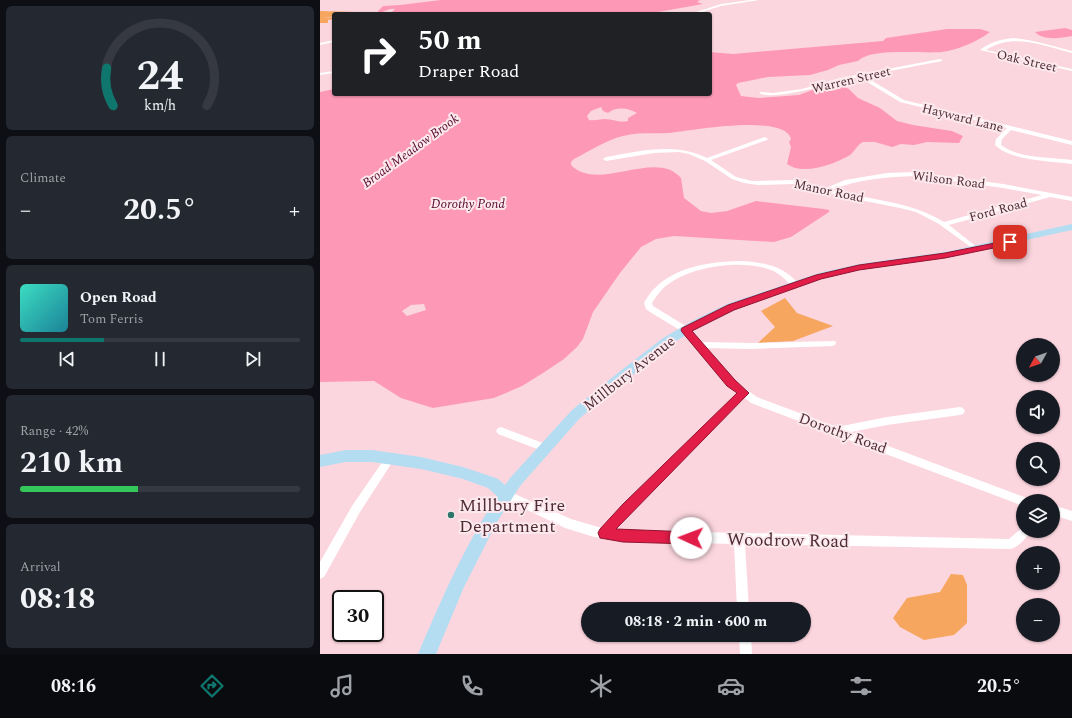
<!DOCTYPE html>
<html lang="en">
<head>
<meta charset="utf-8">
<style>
  :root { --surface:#171b24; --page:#242831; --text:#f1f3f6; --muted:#9ea1a6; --line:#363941; --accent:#0f766e }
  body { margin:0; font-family:Spectral,serif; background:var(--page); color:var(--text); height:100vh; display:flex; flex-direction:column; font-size:15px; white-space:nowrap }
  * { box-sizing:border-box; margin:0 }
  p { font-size:13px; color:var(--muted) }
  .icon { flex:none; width:22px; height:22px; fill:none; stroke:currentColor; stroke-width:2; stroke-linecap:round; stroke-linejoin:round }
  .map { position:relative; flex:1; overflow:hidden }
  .drawer { display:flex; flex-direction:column; gap:6px; padding:6px; background:#0d0f14; width:320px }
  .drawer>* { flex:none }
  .top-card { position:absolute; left:12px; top:12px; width:380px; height:84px; border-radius:4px; box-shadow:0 1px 3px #0004; background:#202124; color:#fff; overflow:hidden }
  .needle { width:26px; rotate:230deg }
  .controls { position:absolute; left:696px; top:338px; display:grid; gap:8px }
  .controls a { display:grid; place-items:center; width:44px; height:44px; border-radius:50%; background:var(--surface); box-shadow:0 1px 3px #0004; font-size:20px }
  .speed { position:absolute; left:12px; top:590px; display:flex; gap:8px; font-size:20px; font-weight:700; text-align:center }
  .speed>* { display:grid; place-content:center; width:52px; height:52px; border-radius:50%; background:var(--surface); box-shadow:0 1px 3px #0004; line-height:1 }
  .speed .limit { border:2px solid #111; border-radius:6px; background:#fff; color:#111 }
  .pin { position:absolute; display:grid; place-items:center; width:34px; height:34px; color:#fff; margin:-17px; border-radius:8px; box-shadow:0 2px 6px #0006 }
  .me { position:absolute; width:44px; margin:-22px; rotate:272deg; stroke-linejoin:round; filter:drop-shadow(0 0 3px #0008) }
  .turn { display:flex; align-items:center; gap:14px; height:84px; padding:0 20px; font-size:18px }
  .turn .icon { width:52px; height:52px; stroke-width:2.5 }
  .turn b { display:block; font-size:28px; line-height:34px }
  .big { font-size:30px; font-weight:700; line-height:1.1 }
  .drawer .widget { flex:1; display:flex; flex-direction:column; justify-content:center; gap:6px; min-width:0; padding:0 14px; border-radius:6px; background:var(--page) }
  .drawer .dial { align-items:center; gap:0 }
  .dial svg { height:104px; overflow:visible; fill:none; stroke:var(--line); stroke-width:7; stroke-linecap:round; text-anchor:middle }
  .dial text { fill:var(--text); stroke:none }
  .song { display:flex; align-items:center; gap:12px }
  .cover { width:48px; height:48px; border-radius:6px; background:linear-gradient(135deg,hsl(170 70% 55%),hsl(190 70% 35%)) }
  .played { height:4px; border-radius:2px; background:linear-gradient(90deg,var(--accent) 30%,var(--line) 30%) }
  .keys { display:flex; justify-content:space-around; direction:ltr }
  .heat { display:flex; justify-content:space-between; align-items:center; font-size:22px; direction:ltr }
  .charge { height:6px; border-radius:3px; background:linear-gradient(90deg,#34c759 42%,var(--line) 0) }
  .trip { position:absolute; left:261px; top:602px; width:230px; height:40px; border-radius:20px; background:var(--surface); box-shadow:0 1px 3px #0004; font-weight:700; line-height:40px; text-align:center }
  .tabs { display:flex; height:64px; justify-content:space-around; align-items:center; background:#090b0e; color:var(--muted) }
  .tabs .icon { width:28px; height:28px }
  .tabs .active { color:var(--accent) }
  .tabs b { font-size:18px; color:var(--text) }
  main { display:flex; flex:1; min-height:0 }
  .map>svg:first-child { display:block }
  .green { fill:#f6a65e }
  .water { fill:#fd99b7; fill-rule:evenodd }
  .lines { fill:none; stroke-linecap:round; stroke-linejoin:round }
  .street { fill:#fff; fill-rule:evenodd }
  .secondary { fill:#b5ddf2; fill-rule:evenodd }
  .route { fill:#e11d48; stroke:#92132f }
  .poi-dot { fill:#30756a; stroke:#fce9ed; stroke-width:1.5 }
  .labels { text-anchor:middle; stroke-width:4; stroke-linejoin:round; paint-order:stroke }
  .far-street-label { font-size:13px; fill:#4f2b36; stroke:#fce9ed }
  .far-water-label { font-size:13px; font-style:italic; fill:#55072a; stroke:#fce9ed }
  .street-label { font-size:15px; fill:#4f2b36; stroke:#fce9ed }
  .near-poi-label { font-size:18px; fill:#4f2b36; stroke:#fce9ed; text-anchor:start }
  .near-street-label { font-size:18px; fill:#4f2b36; stroke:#fce9ed }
</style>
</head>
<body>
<main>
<section class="drawer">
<div class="widget dial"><svg viewBox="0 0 100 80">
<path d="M14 69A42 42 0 1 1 86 69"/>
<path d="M14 69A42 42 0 0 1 9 40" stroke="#0f766e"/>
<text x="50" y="56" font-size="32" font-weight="700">24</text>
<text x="50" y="72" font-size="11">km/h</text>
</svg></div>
<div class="widget"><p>Climate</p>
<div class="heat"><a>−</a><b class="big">20.5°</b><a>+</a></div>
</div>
<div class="widget">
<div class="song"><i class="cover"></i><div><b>Open Road</b><p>Tom Ferris</p></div></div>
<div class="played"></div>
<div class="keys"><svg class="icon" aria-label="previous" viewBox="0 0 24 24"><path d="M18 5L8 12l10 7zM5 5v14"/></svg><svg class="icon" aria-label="pause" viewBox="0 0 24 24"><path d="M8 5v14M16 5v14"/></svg><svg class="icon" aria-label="next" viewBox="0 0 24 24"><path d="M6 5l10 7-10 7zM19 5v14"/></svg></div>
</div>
<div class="widget"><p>Range · 42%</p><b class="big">210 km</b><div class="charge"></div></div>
<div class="widget"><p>Arrival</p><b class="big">08:18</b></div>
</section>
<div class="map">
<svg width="752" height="654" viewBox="0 0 752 654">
  <rect width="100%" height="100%" fill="#fcd6df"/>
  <path class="green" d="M 0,11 L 36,12 L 29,14 L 14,14 L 14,16 L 4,18 L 14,17 L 14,19 L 8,20 L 8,23 L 0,23 Z
    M 465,298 L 477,313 L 513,326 L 473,341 L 438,343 L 455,327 L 441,311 Z
    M 631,574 L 643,575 L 647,585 L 647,623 L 634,635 L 604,640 L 580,627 L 573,618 L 587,598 L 620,592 Z"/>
  <path class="water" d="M 121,0 L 380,0 L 377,2 L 383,4 L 327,14 L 78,14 L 71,13 L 75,9 C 69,8 65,12 59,13 L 58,11 L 63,6 L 80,5 Z
    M 745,28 L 752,30 L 752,36 C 741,38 723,41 715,32 Z
    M 627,29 L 660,29 L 670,32 C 657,42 637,50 622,52 C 602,54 552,47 538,61 L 519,65 L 508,70 L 490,75 L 448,77 L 418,83 L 416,85 L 421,96 L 439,98 L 479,95 L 508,84 L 518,84 L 529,89 L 538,98 L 560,108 L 577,121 L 593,125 L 632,131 L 643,136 L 639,143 L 607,142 L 594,145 L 581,144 L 572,147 L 555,142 L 543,142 C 537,145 535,151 530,155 C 515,164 483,176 467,164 L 471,147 L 469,142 L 471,139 C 465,113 370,131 349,133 C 334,134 318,132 303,136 C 286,140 270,151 254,159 L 251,162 L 251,165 C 278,193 336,148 361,178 L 364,198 L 381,211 L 391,213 L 407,211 L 436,201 L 504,209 L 509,210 L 509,212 L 471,237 L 454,242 L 354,236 L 336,239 L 321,247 L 300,273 L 273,312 L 263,339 L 257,347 L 244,359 L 223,373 L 202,386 L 174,398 L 113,408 L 81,398 L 54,381 L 0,382 L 0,92 L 14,89 L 14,94 L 390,94 L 390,52 L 413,54 L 563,41 L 566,38 ZM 281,107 L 283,111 L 288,113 C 296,106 309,108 317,113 L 308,118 L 308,121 C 299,123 293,119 285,119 C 279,119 276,121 269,120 L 267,116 L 271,111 ZM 104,304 L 106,310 L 87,316 L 82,311 L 91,305 Z"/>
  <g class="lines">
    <path class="street" d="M 430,0 L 439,0 L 401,6 L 376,14 L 370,14 L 401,4 Z
      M 694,38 C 714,40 733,46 752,51 L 752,53 C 724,46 693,32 666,50 L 752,69 L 752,71 L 660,50 C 670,42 681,39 694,38 Z
      M 14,40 L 14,42 L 0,45 L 0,43 Z
      M 620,59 L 622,60 L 622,61 L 544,76 L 584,100 L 752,141 L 752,145 L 691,130 L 682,139 L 681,145 C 700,159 729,157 752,160 L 752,164 C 730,161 691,161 675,145 L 676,139 L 687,128 L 580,102 L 539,77 C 518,81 455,102 439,93 L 441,92 L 453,93 L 482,89 L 520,78 Z
      M 14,71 L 14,73 L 0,75 L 0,73 Z
      M 445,137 L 448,139 L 447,140 L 391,160 L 416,177 L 432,181 L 474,180 L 506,188 L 525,180 L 567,173 L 595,172 L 683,184 L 752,197 L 752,201 L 730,197 L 629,225 L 658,248 L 659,249 L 656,251 L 619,224 L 596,212 L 580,208 L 530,198 L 474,184 L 438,185 L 424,183 L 412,179 L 385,161 L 369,154 L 359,152 L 334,153 L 286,161 L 283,159 L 286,157 C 320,151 355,142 387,158 ZM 595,176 L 683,188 L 722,195 L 624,222 C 590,201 550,200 512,190 C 538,179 567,177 595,176 Z
      M 419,261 C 442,262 464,265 479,285 L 478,287 L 472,287 C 466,280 459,273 451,270 C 424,259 373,266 350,283 C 342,288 337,295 332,303 L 333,306 L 369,328 L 381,342 L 431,343 L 515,341 L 516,343 L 515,345 L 512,346 L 431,349 L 386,348 L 414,381 L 437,397 L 517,427 L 567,417 L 640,407 L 643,408 L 645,411 L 643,414 L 640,415 L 567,425 L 531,432 L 707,498 L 708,501 L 703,501 L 703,506 L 431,403 L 425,398 L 311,511 L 294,530 L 689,539 L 703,527 L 703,531 L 710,531 C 707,538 698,547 691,549 L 425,544 L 429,609 L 417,609 L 414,544 L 303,541 L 274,537 L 245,528 L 182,498 L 181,495 L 182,492 L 186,490 L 251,519 L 282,528 L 303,505 L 418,393 L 408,385 L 363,332 L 330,312 L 326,309 L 324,303 C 327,298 330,292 335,288 C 357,266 390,262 419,261 Z
      M 181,427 L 228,445 L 230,448 L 228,451 L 225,452 L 178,434 L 176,431 L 178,428 Z
      M 70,454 L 73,455 L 75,458 L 73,461 L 40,512 L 4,577 L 0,579 L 0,562 L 32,506 L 67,455 Z
      M 733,505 L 752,511 L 752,521 L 733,515 Z
      M 419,635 L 431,635 L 432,654 L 420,654 Z"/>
    <path class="secondary" d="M 752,224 L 752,230 L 625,258 L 539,270 L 501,279 L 415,310 L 380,327 L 351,344 L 260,418 L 200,486 L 177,522 L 144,587 L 116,654 L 98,654 C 121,600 145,545 177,496 L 168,488 L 143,479 L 101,469 L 52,462 L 26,462 L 0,467 L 0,455 L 26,450 L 52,450 L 101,457 L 143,467 L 173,477 L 178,479 L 185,485 L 190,478 L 252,410 L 299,372 L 343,338 L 372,321 L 407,304 L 499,273 L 539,264 L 625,252 Z"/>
  </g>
  <path class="route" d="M 690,240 L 693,240 L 693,244 L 625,258 L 539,270 L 501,279 L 414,310 L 372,331 L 415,380 L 429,393 L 296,529 L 371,532 L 376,533 L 378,538 L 376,542 L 371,544 L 303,542 L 280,538 L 278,533 L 280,529 L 303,504 L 417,393 L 407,386 L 362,332 L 361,330 L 362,328 L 408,305 L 496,275 L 539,265 L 625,253 Z"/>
  <circle class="poi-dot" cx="131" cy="515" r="4"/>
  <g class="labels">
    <g class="far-street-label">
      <text transform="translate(707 60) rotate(13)" y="5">Oak Street</text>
      <text transform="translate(531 79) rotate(-13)" y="5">Warren Street</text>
      <text transform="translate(643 117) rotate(14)" y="5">Hayward Lane</text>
      <text transform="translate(629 179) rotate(7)" y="5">Wilson Road</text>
      <text transform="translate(509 190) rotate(12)" y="5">Manor Road</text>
      <text transform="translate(678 209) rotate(-15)" y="5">Ford Road</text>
    </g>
    <g class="far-water-label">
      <text transform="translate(90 150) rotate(-36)" y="5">Broad Meadow Brook</text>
      <text x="148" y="208">Dorothy Pond</text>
    </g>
    <g class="street-label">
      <text transform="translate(309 373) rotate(-38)" y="5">Millbury Avenue</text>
      <text transform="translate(523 433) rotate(20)" y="5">Dorothy Road</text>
    </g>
    <g class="near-poi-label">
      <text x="139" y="511">Millbury Fire<tspan x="139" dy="21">Department</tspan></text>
    </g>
    <g class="near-street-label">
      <text transform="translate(468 540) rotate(1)" y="6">Woodrow Road</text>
    </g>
  </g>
</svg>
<div class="controls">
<a><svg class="needle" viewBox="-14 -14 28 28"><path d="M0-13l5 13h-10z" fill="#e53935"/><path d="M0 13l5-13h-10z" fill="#9ea1a6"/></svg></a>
<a><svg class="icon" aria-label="sound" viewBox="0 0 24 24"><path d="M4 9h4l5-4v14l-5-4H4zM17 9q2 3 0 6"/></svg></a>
<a><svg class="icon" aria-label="search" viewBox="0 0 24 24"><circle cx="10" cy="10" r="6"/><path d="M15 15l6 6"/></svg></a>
<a><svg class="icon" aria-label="layers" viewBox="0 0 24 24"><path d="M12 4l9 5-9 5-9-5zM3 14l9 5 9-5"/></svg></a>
<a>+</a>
<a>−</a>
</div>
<div class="speed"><div class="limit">30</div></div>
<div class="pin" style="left:690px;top:242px;background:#d93025"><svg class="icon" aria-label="arrive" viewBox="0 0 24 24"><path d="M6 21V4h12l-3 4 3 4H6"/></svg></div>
<svg class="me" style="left:371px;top:538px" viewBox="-20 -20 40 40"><circle r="19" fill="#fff"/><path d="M0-13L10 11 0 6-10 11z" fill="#e11d48"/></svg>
<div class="trip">08:18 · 2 min · 600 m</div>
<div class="top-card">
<div class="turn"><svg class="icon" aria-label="right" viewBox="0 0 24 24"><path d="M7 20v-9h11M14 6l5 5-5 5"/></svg><div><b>50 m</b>Draper Road</div></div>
</div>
</div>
</main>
<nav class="tabs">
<b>08:16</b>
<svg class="icon active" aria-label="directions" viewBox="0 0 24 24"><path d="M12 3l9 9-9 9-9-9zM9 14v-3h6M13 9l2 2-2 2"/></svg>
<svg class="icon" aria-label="music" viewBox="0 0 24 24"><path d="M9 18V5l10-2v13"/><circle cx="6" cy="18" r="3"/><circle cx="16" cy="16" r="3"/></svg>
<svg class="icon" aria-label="phone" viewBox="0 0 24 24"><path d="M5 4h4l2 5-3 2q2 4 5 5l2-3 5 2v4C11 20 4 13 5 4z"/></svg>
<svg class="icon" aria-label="climate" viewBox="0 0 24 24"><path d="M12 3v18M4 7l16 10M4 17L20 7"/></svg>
<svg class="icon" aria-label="car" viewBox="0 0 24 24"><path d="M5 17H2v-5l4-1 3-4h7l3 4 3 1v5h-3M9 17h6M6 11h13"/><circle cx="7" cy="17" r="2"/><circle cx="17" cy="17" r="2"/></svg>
<svg class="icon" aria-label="filters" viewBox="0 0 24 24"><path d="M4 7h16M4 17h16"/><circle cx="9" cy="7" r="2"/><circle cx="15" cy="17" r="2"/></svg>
<b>20.5°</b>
</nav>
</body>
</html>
